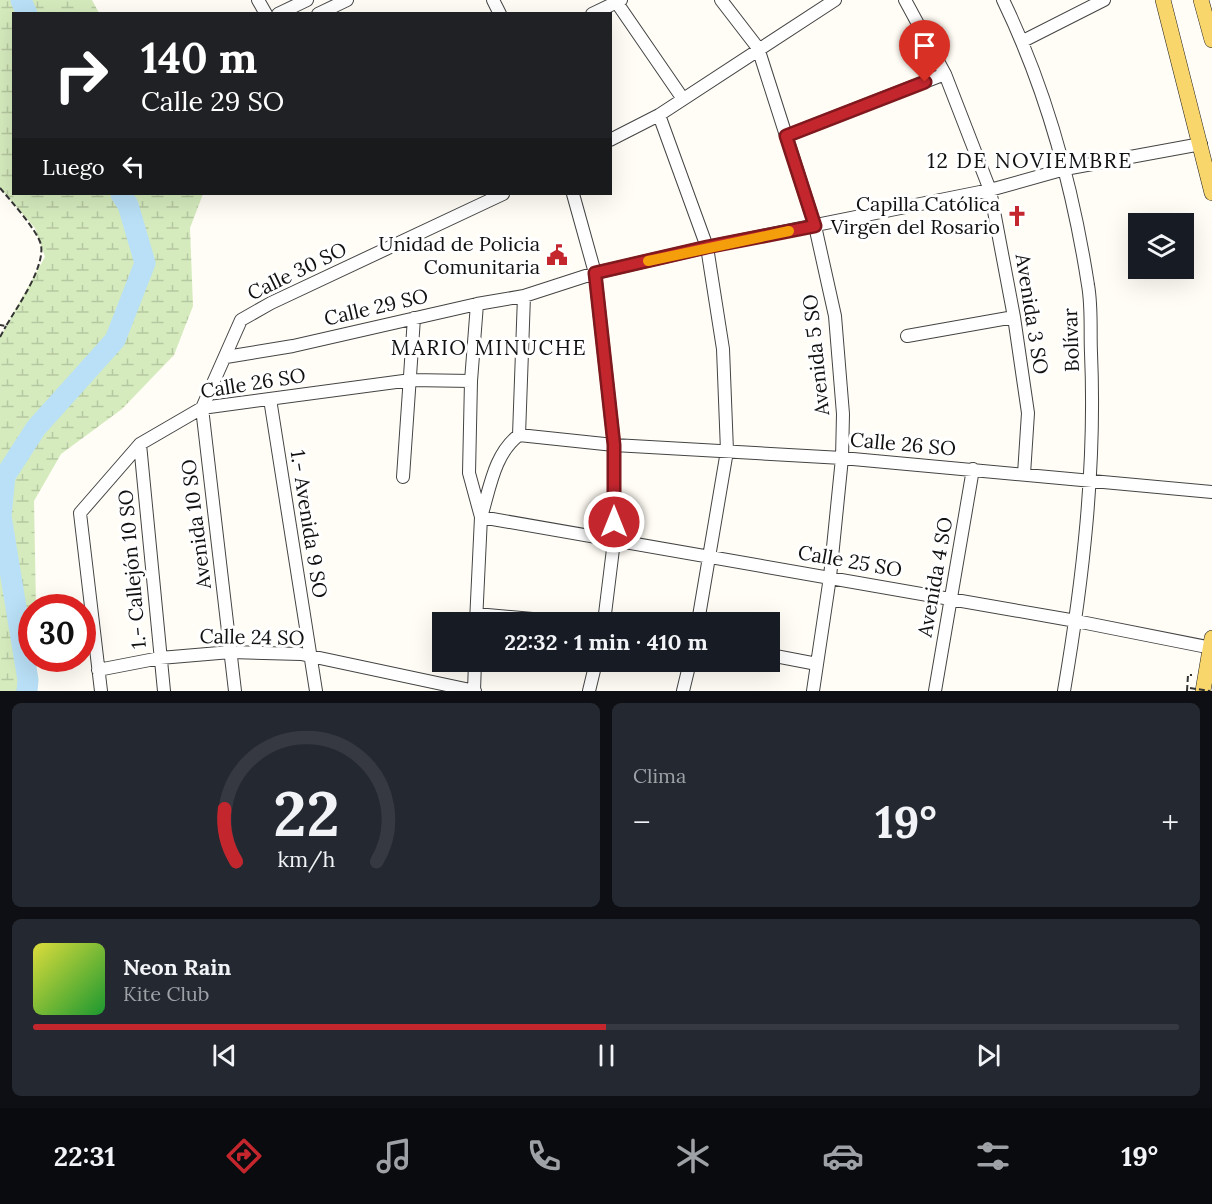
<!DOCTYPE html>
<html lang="es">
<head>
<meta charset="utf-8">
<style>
  :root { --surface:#171b24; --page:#242831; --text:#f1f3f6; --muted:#9ea1a6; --line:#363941; --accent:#c4262e }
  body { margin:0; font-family:Lora,serif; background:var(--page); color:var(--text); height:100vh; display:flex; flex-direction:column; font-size:22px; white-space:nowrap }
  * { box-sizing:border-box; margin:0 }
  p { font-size:20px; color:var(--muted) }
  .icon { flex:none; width:33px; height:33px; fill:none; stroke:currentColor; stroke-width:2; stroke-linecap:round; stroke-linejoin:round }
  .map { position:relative; height:691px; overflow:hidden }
  .sheet { display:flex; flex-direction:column; gap:12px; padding:12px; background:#0d0f14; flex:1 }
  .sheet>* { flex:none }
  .top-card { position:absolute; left:12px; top:12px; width:600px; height:183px; border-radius:0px; box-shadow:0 6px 24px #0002; background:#202124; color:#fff; overflow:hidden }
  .controls { position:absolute; left:1128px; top:213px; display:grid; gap:12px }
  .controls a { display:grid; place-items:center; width:66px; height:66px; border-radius:0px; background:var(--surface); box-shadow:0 6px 24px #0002; font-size:30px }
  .speed { position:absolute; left:18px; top:594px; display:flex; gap:12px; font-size:30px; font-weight:700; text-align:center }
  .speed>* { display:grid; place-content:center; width:78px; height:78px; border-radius:50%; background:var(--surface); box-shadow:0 6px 24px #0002; line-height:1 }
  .speed .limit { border:9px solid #d22; background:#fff; color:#111 }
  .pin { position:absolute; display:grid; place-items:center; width:51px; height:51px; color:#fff; margin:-62px -26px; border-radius:50% 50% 50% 0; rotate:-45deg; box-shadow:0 0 6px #0007 }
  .pin .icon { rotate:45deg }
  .me { position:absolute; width:66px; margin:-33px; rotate:0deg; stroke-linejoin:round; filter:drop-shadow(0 0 4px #0008) }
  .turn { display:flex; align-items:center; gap:21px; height:126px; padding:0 30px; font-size:27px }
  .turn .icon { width:78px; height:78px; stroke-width:2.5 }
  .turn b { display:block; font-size:42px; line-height:51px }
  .then { display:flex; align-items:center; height:57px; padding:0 30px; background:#0003; gap:12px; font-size:22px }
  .big { font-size:45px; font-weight:700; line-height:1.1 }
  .sheet .tile { flex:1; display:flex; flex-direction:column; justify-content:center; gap:9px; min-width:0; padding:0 21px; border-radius:9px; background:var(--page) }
  .sheet .dial { align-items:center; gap:0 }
  .dial svg { height:156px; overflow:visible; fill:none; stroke:var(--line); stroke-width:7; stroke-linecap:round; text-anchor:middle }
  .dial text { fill:var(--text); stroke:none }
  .song { display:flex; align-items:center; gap:18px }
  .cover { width:72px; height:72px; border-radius:9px; background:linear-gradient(135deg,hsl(60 70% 55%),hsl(130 70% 35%)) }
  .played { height:6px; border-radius:3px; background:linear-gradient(90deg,var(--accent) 50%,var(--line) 50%) }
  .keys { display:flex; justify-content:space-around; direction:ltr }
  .heat { display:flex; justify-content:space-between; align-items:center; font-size:33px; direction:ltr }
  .sheet .tiles { flex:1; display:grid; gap:12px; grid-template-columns:1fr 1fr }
  .tile:last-child { grid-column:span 2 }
  .trip { position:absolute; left:432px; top:612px; width:348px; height:60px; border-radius:0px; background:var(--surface); box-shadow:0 6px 24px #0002; font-weight:700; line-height:60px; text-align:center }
  .tab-bar { display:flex; height:96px; justify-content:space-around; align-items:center; background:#090b0e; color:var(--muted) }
  .tab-bar .icon { width:42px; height:42px }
  .tab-bar .active { color:var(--accent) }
  .tab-bar b { font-size:27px; color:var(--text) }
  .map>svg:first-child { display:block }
  .wetland { fill:url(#wetland-marsh) }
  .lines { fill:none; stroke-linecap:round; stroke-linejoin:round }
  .river { stroke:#b9e0f7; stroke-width:21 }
  .minor-casing { stroke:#444; stroke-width:14 }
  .major-casing { stroke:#222; stroke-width:16 }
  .path { stroke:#333; stroke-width:2; stroke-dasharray:6 3; stroke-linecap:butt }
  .minor { stroke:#fff; stroke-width:12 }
  .major { stroke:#f9d66b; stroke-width:15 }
  .path-bridge { stroke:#333; stroke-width:2; stroke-dasharray:6 3; stroke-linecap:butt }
  .route-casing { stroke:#7f191e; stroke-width:15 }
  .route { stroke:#c4262e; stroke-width:10 }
  .slow { stroke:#f59e0b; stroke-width:10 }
  .labels { text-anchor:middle; stroke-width:6; stroke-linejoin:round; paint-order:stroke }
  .poi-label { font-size:20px; fill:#111; stroke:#fff; text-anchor:end }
  .street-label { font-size:20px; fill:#111; stroke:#fff }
  .neighbourhood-label { font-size:21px; letter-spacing:1.5px; fill:#111; stroke:#fff }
</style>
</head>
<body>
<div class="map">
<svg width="1212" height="691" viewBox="0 0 1212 691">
  <defs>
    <pattern id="wetland-marsh" width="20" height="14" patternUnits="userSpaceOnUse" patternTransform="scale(1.5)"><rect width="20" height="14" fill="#d5ebbd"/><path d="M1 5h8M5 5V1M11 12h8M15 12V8" fill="none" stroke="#b6c8a1"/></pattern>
  </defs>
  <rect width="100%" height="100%" fill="#fffdf5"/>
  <path class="wetland" d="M 0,0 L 92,0 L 99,13 L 14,14 L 14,194 L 203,194 L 190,228 L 193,306 L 174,355 L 122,409 L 61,454 L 34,501 L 36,607 L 32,608 L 32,658 L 36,659 L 37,691 L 0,691 L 0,337 L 45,257 L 35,228 L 0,188 Z"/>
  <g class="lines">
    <path class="river" d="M 21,0 L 27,14
      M 27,691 L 28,680 L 1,516 L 5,476 L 36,428 L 115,340 L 145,263 L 128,205 L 121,194"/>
    <defs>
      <path id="minor" d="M 258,0 L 266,14
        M 493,0 L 500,14
        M 615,0 L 683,99
        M 721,0 L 758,48 L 815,226 L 835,316 L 843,414 L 842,458 L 830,577 L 813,691
        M 905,0 L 945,74 L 990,190 L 1014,317 L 1028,413 L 1024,474
        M 1003,0 C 1046,89 1073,188 1088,285 C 1092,307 1090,331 1091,353 C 1096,467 1083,579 1064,691
        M 278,14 L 307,0
        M 318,14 L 347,0
        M 592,14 L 621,0
        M 1023,41 L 1104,0
        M 659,115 L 707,247 L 723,349 L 727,451 L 698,622
        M 786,136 L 945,74
        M 610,140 L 659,115 L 835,0
        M 573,194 L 595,273 L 614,445 L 614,541 L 604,622
        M 524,296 L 519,435 C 494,454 490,488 481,517 L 1076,621 L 1212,648
        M 907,336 L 1014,317
        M 226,357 L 293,346 L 477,304 L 524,296 L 595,273 L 707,247 L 990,190 L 1065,169 L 1201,144
        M 270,399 L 316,691
        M 519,435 L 614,445 L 842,458 L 1212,492
        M 140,444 L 164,691
        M 403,477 L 414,318
        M 476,614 L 566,622
        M 476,622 L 481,517 L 469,473 L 471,381 L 477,304
        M 770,655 L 817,664
        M 98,670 L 160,658 L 231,652 L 301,654 L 475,691
        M 101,691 L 80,513 L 140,444 L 202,408 L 411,380 L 471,381
        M 235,691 L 202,408 L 241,320 L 271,303 L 503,194
        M 474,691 L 475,662
        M 589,691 L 596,662
        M 683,691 L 690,662
        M 935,691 L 973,469"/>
      <path id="major" d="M 1163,0 L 1212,193
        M 1201,0 L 1212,40
        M 1203,691 L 1212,638"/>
    </defs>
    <use href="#minor" class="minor-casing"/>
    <use href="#major" class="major-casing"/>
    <path class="path" d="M 0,188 C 10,200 38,231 41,245 C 45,268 17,307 6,326 L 0,325
      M 0,337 L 6,326
      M 1187,691 L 1188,675 L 1192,675"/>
    <use href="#minor" class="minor"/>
    <use href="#major" class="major"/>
    <path class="path-bridge" d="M 1190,688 L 1210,691"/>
  </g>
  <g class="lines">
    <defs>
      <path id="route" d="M 614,522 L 614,445 L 595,273 L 707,247 L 815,226 L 786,136 L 925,82"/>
    </defs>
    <use href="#route" class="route-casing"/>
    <use href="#route" class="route"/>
    <path class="slow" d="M 648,261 L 789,231"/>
  </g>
  <defs>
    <symbol id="church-bare" viewBox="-9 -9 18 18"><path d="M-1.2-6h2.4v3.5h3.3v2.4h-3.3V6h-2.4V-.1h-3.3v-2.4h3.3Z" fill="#c4262e" stroke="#fff" stroke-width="2.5" paint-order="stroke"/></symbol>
    <symbol id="civic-bare" viewBox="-9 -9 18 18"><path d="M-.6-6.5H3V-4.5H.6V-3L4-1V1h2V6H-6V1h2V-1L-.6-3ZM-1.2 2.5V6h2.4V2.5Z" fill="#c4262e" stroke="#fff" stroke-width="2.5" paint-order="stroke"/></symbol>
  </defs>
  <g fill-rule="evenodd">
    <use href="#church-bare" x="1002" y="201" width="30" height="30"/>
    <use href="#civic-bare" x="542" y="240" width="30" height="30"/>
  </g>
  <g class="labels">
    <g class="poi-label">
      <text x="1000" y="211">Capilla Católica<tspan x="1000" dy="23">Virgen del Rosario</tspan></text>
      <text x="540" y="251">Unidad de Policia<tspan x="540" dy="23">Comunitaria</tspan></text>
    </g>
    <g class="street-label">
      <text transform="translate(297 271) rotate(-26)" y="7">Calle 30 SO</text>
      <text transform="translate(376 307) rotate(-13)" y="7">Calle 29 SO</text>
      <text transform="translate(1032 314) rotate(81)" y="7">Avenida 3 SO</text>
      <text transform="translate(1071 340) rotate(-92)" y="7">Bolívar</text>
      <text transform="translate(816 355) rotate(-96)" y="7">Avenida 5 SO</text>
      <text transform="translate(253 383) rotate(-9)" y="7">Calle 26 SO</text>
      <text transform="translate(903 444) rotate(5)" y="7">Calle 26 SO</text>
      <text transform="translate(196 524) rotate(-97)" y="7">Avenida 10 SO</text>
      <text transform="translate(309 524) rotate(81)" y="7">1.- Avenida 9 SO</text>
      <text transform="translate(850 561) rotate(10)" y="7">Calle 25 SO</text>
      <text transform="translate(132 569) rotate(-95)" y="7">1.- Callejón 10 SO</text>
      <text transform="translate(935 577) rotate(-80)" y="7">Avenida 4 SO</text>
      <text transform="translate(252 637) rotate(1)" y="7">Calle 24 SO</text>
    </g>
    <g class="neighbourhood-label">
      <text x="1030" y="168">12 DE NOVIEMBRE</text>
      <text x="489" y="355">MARIO MINUCHE</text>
    </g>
  </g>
</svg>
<div class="controls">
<a><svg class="icon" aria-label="layers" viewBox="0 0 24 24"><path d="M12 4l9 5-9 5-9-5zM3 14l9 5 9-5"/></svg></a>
</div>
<div class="speed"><div class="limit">30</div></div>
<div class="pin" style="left:925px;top:82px;background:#d93025"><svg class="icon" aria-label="arrive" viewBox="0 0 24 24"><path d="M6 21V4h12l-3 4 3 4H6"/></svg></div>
<svg class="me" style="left:614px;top:522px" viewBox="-20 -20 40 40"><circle r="17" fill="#c4262e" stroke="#fff" stroke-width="3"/><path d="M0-11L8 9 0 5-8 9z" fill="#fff"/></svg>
<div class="trip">22:32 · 1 min · 410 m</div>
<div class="top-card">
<div class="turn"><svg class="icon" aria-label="right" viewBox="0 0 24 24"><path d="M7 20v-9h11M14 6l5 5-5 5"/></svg><div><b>140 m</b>Calle 29 SO</div></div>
<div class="then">Luego<svg class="icon" aria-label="left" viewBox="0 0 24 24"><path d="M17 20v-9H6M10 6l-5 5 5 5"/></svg></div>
</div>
</div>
<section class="sheet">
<div class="tiles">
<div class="tile dial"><svg viewBox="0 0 100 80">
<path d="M14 69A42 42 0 1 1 86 69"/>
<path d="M14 69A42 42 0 0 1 8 42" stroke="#c4262e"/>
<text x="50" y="56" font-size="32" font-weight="700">22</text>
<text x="50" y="72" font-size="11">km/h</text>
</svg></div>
<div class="tile"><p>Clima</p>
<div class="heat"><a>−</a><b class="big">19°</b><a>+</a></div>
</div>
<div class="tile">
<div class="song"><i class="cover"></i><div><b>Neon Rain</b><p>Kite Club</p></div></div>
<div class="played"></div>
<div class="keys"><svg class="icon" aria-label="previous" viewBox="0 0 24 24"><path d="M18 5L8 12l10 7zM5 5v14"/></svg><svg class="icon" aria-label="pause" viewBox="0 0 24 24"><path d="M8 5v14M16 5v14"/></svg><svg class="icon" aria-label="next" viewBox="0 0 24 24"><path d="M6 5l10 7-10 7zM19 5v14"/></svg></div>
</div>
</div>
</section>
<nav class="tab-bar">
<b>22:31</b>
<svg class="icon active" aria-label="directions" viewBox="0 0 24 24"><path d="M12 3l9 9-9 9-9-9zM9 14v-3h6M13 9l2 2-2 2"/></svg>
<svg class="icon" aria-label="music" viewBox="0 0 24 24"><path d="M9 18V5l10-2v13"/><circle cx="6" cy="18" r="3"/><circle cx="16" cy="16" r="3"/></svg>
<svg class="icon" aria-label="phone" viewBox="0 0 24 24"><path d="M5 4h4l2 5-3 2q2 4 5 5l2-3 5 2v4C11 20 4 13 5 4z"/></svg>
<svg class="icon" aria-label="climate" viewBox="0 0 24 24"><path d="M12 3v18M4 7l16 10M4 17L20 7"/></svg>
<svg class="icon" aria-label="car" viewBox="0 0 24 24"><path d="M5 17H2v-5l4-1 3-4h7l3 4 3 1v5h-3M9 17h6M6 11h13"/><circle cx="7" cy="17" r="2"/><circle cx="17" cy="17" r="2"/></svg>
<svg class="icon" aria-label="filters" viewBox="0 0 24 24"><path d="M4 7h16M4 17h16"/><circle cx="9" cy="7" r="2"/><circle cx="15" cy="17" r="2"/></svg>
<b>19°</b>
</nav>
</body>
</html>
